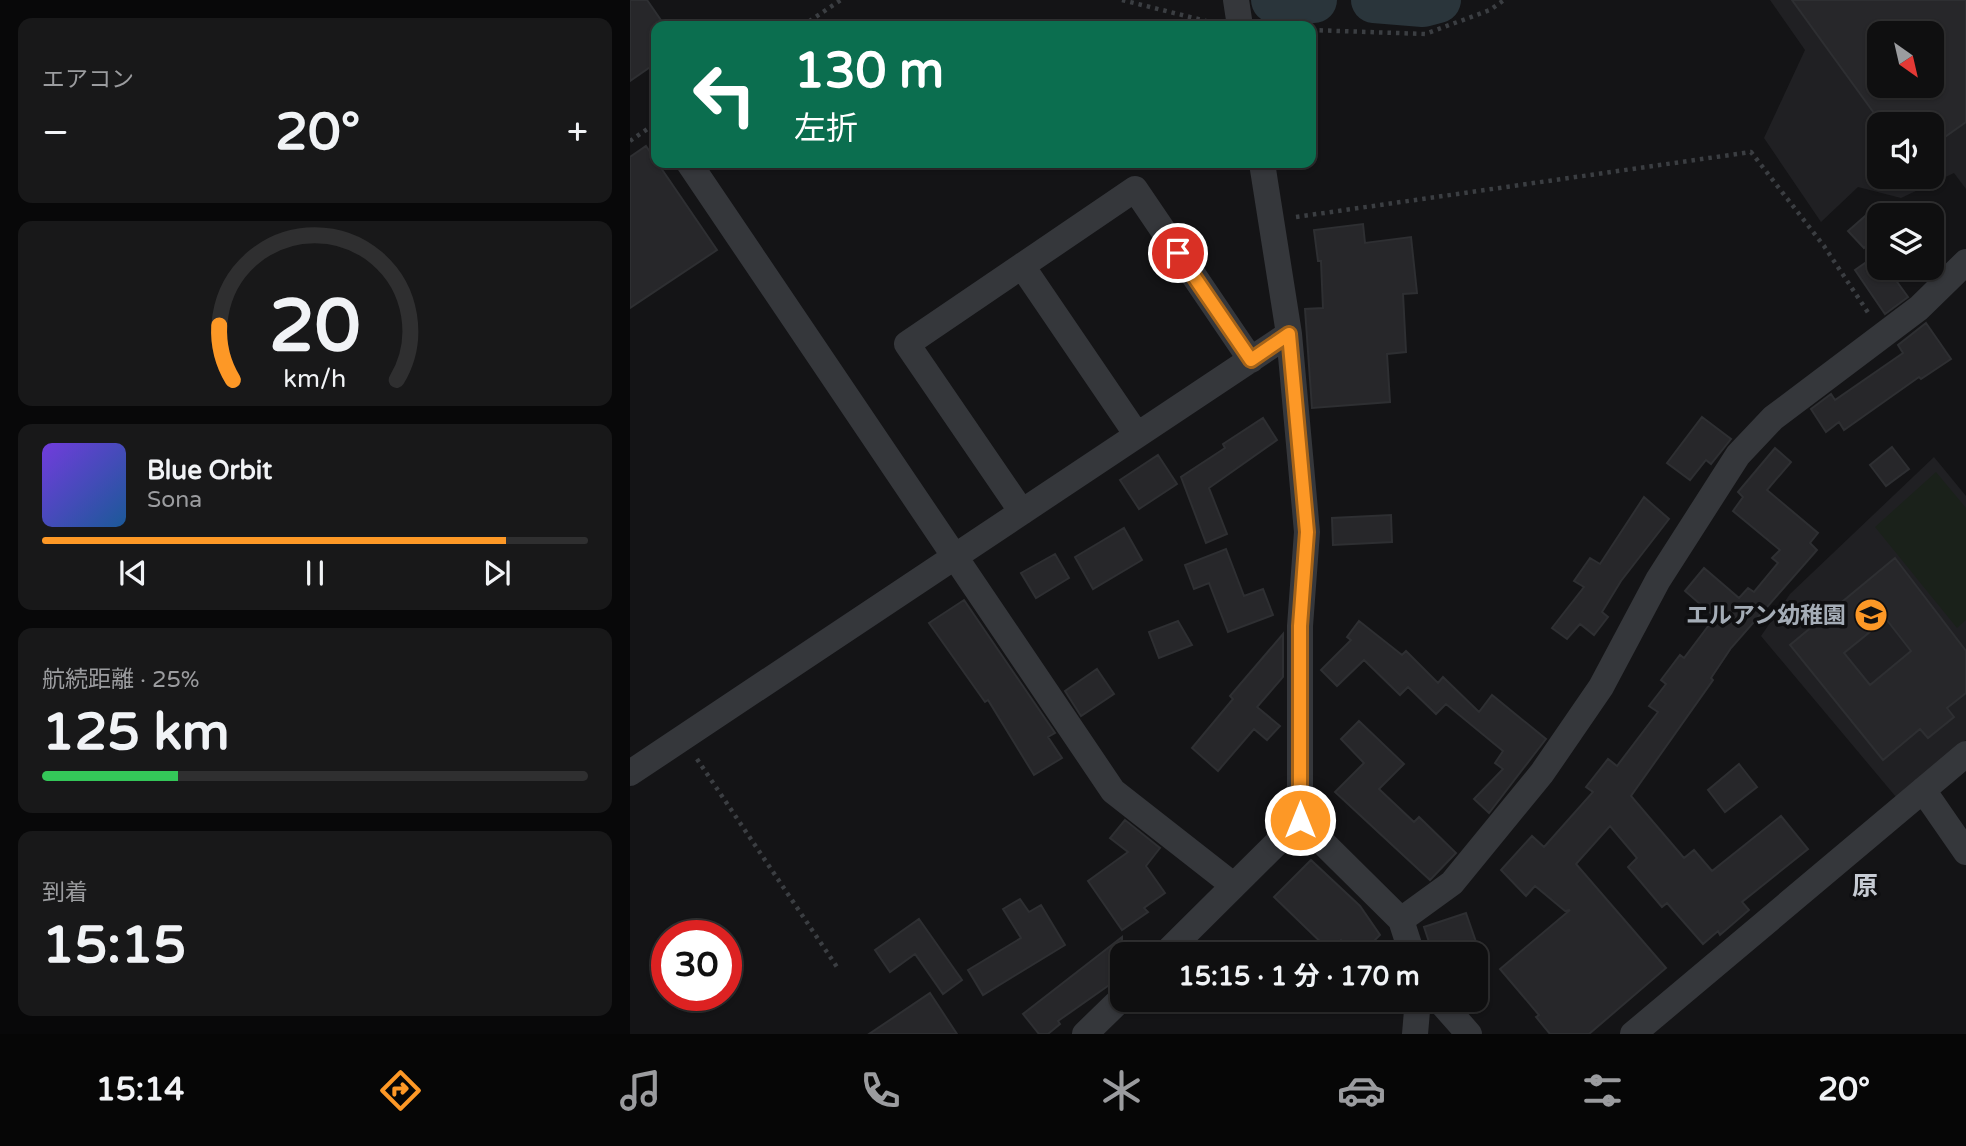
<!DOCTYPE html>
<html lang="ja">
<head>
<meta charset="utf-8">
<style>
  :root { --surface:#0f0f10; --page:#181819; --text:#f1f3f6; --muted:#9b9c9f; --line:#2f2f30; --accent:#fd9826 }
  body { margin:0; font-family:"Varela Round","Noto Sans JP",sans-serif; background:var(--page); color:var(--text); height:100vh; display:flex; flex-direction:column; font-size:26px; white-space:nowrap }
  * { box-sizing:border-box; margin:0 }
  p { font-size:23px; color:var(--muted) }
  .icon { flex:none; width:38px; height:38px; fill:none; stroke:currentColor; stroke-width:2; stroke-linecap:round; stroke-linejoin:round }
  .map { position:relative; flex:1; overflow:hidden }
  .sheet { display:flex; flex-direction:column; gap:18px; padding:18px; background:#080809; width:630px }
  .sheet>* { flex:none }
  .hud { position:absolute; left:21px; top:21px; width:665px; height:147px; border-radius:14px; box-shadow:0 2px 5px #0004,0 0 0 2px var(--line); background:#0b6e4f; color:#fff; overflow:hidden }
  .needle { width:46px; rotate:146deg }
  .buttons { position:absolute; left:1237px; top:21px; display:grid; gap:14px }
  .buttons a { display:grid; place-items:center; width:77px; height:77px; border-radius:14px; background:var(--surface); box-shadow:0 2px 5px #0004,0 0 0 2px var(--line); font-size:35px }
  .speed { position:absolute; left:21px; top:920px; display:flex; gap:14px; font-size:35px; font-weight:700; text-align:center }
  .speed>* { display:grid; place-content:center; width:91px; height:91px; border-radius:50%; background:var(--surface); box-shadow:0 2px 5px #0004,0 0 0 2px var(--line); line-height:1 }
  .speed .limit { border:10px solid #d22; background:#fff; color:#111 }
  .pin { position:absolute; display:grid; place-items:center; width:60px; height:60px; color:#fff; margin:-30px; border:4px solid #fff; border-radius:50%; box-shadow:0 2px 7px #0007 }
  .me { position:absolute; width:77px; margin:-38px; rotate:0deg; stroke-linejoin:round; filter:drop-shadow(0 0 5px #0008) }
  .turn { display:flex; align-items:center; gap:24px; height:147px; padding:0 28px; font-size:32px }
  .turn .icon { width:91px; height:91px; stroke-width:2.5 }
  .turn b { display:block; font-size:49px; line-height:60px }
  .big { font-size:52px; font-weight:700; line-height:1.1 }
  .sheet .tile { flex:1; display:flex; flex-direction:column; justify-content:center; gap:10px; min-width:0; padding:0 24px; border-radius:14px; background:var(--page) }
  .sheet .dial { align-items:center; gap:0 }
  .dial svg { height:182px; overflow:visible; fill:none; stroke:var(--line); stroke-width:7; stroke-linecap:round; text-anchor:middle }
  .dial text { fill:var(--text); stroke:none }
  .song { display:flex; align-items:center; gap:21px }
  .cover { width:84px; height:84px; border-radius:10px; background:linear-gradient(135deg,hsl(260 70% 55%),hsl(210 70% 35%)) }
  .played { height:7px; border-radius:4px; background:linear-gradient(90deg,var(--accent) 85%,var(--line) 85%) }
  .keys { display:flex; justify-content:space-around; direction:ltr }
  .heat { display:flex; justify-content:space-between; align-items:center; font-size:38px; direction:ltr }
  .charge { height:10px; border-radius:5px; background:linear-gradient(90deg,#34c759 25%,var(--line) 0) }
  .trip { position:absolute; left:480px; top:942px; width:378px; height:70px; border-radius:14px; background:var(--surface); box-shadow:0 2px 5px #0004,0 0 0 2px var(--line); font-weight:700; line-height:70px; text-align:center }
  .menu { display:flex; height:112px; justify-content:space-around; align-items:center; background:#060606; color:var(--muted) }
  .menu .icon { width:49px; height:49px }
  .menu .selected { color:var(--accent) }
  .menu b { font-size:32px; color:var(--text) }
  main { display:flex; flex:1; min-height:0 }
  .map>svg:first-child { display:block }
  .built { fill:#202023; fill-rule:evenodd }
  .green { fill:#1a211a }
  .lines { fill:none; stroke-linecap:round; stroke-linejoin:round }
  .river { stroke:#2a353b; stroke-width:46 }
  .building { fill:#27272a; stroke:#2e2f32; stroke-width:2; fill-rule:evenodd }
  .path { stroke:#3b3e42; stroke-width:4.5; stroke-dasharray:3.5 5; stroke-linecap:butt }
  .minor { stroke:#35373b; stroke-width:26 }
  .route-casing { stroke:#a46319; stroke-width:18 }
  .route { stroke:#fd9826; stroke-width:12 }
  .labels { text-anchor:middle; stroke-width:7; stroke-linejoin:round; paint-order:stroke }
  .poi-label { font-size:23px; font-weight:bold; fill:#a5adb7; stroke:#0f0f11; text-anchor:end }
  .quarter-label { font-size:26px; font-weight:bold; fill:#c6cbd3; stroke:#0f0f11 }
</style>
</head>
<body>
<main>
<section class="sheet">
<div class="tile"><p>エアコン</p>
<div class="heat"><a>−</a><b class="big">20°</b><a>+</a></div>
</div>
<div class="tile dial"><svg viewBox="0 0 100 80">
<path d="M14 69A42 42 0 1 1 86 69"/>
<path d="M14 69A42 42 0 0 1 8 45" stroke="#fd9826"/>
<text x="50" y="56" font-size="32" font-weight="700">20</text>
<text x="50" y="72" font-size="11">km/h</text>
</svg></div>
<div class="tile">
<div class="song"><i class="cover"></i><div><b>Blue Orbit</b><p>Sona</p></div></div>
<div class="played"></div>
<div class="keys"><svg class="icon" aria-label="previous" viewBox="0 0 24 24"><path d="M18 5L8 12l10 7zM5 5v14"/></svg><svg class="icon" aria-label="pause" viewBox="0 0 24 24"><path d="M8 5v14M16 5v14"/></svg><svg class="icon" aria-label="next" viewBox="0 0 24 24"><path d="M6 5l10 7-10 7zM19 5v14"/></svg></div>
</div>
<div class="tile"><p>航続距離 · 25%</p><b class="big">125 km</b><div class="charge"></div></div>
<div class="tile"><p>到着</p><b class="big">15:15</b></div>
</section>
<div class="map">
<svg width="1336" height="1034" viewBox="0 0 1336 1034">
  <rect width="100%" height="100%" fill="#141416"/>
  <path class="built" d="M 1140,0 L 1336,0 L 1336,189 L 1324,173 L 1271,198 L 1228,187 L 1191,222 L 1134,138 L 1175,50 ZM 1250,33 L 1302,33 L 1302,86 L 1250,86 ZM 1250,124 L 1302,124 L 1302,177 L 1250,177 Z
    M 1304,457 L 1336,496 L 1336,740 L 1266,797 L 1131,636 L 1160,594 Z"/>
  <path class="green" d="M 1306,472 L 1336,508 L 1336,620 L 1327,628 L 1245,527 Z"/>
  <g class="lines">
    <path class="river" d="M 644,0 L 684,0
      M 744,0 L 793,4 L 808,0"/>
  </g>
  <path class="building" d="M 0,0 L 17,0 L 35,26 L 26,26 L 26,63 L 0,81 Z
    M 1162,0 L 1336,0 L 1336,122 L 1302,146 L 1302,124 L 1252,124 ZM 1250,33 L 1302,33 L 1302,86 L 1250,86 Z
    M 16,146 L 87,250 L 0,308 L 0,157 Z
    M 1250,203 L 1250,234 L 1234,248 L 1218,231 Z
    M 733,224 L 735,243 L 781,237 L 787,293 L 773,294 L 776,352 L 757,354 L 760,402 L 682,408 L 675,309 L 693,308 L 691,261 L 688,261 L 684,230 Z
    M 1248,254 L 1250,268 L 1257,268 L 1278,297 L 1255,314 L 1225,270 Z
    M 1296,323 L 1321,359 L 1291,379 L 1289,377 L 1214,430 L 1209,422 L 1196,432 L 1181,409 L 1201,394 L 1205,400 L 1273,353 L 1268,345 Z
    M 1072,417 L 1101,439 L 1081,464 L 1076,460 L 1060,480 L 1037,463 Z
    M 633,418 L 647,440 L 579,488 L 597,534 L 576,543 L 551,477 L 595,448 L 593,444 Z
    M 1262,447 L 1279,469 L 1256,486 L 1240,465 Z
    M 1145,448 L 1161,462 L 1137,490 L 1188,533 L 1180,543 L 1187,550 L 1101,648 L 1081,678 L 1083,680 L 1001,796 L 1054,858 L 1064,850 L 1082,871 L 1151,816 L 1178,849 L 1112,902 L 1119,910 L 1090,935 L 1088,931 L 1073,944 L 1037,903 L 1032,907 L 998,867 L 1007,858 L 980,826 L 946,864 L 1036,968 L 959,1034 L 920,1034 L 906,1017 L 909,1015 L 870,969 L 940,910 L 935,911 L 905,886 L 896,896 L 871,870 L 902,836 L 914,847 L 963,792 L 956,787 L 978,759 L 987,766 L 1028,712 L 1019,706 L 1036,684 L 1031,680 L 1050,655 L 1054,658 L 1085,617 L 1055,591 L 1074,568 L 1109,598 L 1118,588 L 1124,592 L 1148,563 L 1142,558 L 1150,550 L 1103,511 L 1113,497 L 1108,492 Z
    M 528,455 L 547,484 L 509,509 L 490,480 Z
    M 1014,497 L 1039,519 L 991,581 L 972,612 L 978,617 L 964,635 L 950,624 L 937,639 L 922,628 L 954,587 L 944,581 L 960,558 L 970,564 Z
    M 761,515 L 762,542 L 703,545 L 702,518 Z
    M 494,528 L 512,560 L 463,589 L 445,557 Z
    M 596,549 L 614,596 L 633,589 L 643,615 L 598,632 L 579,583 L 564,589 L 555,565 Z
    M 425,554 L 439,578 L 406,598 L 391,573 Z
    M 1265,558 L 1336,651 L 1336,693 L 1317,708 L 1324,717 L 1298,738 L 1290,729 L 1253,760 L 1160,645 ZM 1256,619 L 1281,651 L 1240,685 L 1214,653 Z
    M 334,600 L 425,733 L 418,737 L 432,758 L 404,775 L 358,700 L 355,702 L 299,623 Z
    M 548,621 L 562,645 L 529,658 L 519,632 Z
    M 729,621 L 772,655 L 776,651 L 808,683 L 813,677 L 849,712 L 862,695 L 916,739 L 859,813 L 844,799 L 873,769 L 865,763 L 873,751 L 816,704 L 806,714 L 778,687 L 770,695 L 734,660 L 707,686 L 691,670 L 721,640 L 717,637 Z
    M 653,634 L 653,677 L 627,707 L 650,726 L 637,740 L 624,729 L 588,771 L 562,748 L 603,699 L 600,696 Z
    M 467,669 L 484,694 L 451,716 L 435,691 Z
    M 729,721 L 774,764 L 749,789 L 784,822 L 789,817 L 826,853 L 800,880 L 705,792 L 734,763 L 711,739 Z
    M 1109,764 L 1127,787 L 1095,812 L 1078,790 Z
    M 495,820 L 530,848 L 516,866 L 535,893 L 514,908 L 518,912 L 492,930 L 458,881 L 498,852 L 480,838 Z
    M 681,860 L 730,906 L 750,935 L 731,954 L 721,954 L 711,940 L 700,951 L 644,897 Z
    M 390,899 L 399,912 L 411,905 L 435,945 L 353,995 L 338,970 L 391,938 L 373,909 Z
    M 836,913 L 846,942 L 825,950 L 826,954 L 803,954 L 794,927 Z
    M 289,919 L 332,980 L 313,994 L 285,954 L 260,972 L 245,950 Z
    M 492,937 L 492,976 L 428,1021 L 430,1024 L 418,1034 L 409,1034 L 393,1014 Z
    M 300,993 L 327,1034 L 239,1034 Z"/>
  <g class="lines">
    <path class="path" d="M 492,0 L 584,23
      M 172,26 L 211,0
      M 681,30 L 795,34 L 860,10 L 874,0
      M 0,141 L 26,123
      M 666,217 L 1121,152 L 1194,246 L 1239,314
      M 67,759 L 209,970"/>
    <path class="minor" d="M 606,0 L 610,26
      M 59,163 L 483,791 L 603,885
      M 632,163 L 659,334 L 677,532 L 670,626 L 670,820 L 771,920 L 782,954
      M 392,266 L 507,435
      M 392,512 L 277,344 L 505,189 L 621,360
      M 0,773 L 659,334
      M 1293,790 L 1336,852
      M 771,920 L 822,883 L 912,773 L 971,687 L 1028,580 L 1108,455 L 1143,418 L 1289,308 L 1336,262
      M 535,954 L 670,820
      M 808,999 L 839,1034
      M 455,1034 L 492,998
      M 785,1034 L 788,999
      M 1003,1034 L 1336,754"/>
  </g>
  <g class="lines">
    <defs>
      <path id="route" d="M 548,253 L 621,360 L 659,334 L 677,532 L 670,626 L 670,820"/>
    </defs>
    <use href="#route" class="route-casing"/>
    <use href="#route" class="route"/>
  </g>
  <defs>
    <symbol id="school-disc" viewBox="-11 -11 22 22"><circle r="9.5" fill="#fd9826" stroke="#0f0f11"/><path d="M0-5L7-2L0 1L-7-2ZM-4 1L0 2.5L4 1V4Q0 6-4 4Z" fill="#111"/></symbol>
  </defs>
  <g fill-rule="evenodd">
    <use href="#school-disc" x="1222" y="596" width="38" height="38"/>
  </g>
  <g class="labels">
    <g class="poi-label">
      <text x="1216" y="623">エルアン幼稚園</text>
    </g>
    <g class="quarter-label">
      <text x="1235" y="895">原</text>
    </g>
  </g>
</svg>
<div class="buttons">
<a><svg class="needle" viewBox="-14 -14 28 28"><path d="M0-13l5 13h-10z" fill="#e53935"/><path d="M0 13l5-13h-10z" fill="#9b9c9f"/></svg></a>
<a><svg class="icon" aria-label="sound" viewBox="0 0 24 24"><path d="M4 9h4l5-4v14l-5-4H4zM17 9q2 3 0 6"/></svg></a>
<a><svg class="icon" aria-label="layers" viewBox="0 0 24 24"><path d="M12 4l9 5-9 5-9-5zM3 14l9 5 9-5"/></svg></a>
</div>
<div class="speed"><div class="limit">30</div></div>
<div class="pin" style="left:548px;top:253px;background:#d93025"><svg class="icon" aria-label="arrive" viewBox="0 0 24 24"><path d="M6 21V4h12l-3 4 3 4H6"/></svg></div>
<svg class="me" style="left:670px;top:820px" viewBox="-20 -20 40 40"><circle r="17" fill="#fd9826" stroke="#fff" stroke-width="3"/><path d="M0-11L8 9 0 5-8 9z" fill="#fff"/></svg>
<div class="trip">15:15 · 1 分 · 170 m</div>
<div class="hud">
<div class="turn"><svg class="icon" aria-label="left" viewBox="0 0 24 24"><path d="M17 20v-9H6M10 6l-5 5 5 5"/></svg><div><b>130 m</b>左折</div></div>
</div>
</div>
</main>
<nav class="menu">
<b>15:14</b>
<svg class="icon selected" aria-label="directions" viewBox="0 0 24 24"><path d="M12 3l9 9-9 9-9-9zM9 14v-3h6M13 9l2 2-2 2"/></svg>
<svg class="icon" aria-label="music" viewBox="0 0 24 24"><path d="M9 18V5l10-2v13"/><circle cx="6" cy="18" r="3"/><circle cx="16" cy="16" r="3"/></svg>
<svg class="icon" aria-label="phone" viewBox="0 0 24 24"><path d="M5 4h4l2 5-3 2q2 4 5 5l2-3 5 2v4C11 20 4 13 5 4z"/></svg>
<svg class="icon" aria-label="climate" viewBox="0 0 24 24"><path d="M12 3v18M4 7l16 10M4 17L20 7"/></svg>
<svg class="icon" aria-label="car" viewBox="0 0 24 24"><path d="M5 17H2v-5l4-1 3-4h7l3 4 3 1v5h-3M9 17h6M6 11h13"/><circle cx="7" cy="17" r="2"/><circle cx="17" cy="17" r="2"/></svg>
<svg class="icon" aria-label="filters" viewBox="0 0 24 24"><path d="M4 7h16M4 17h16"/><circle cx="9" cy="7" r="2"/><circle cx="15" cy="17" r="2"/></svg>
<b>20°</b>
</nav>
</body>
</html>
